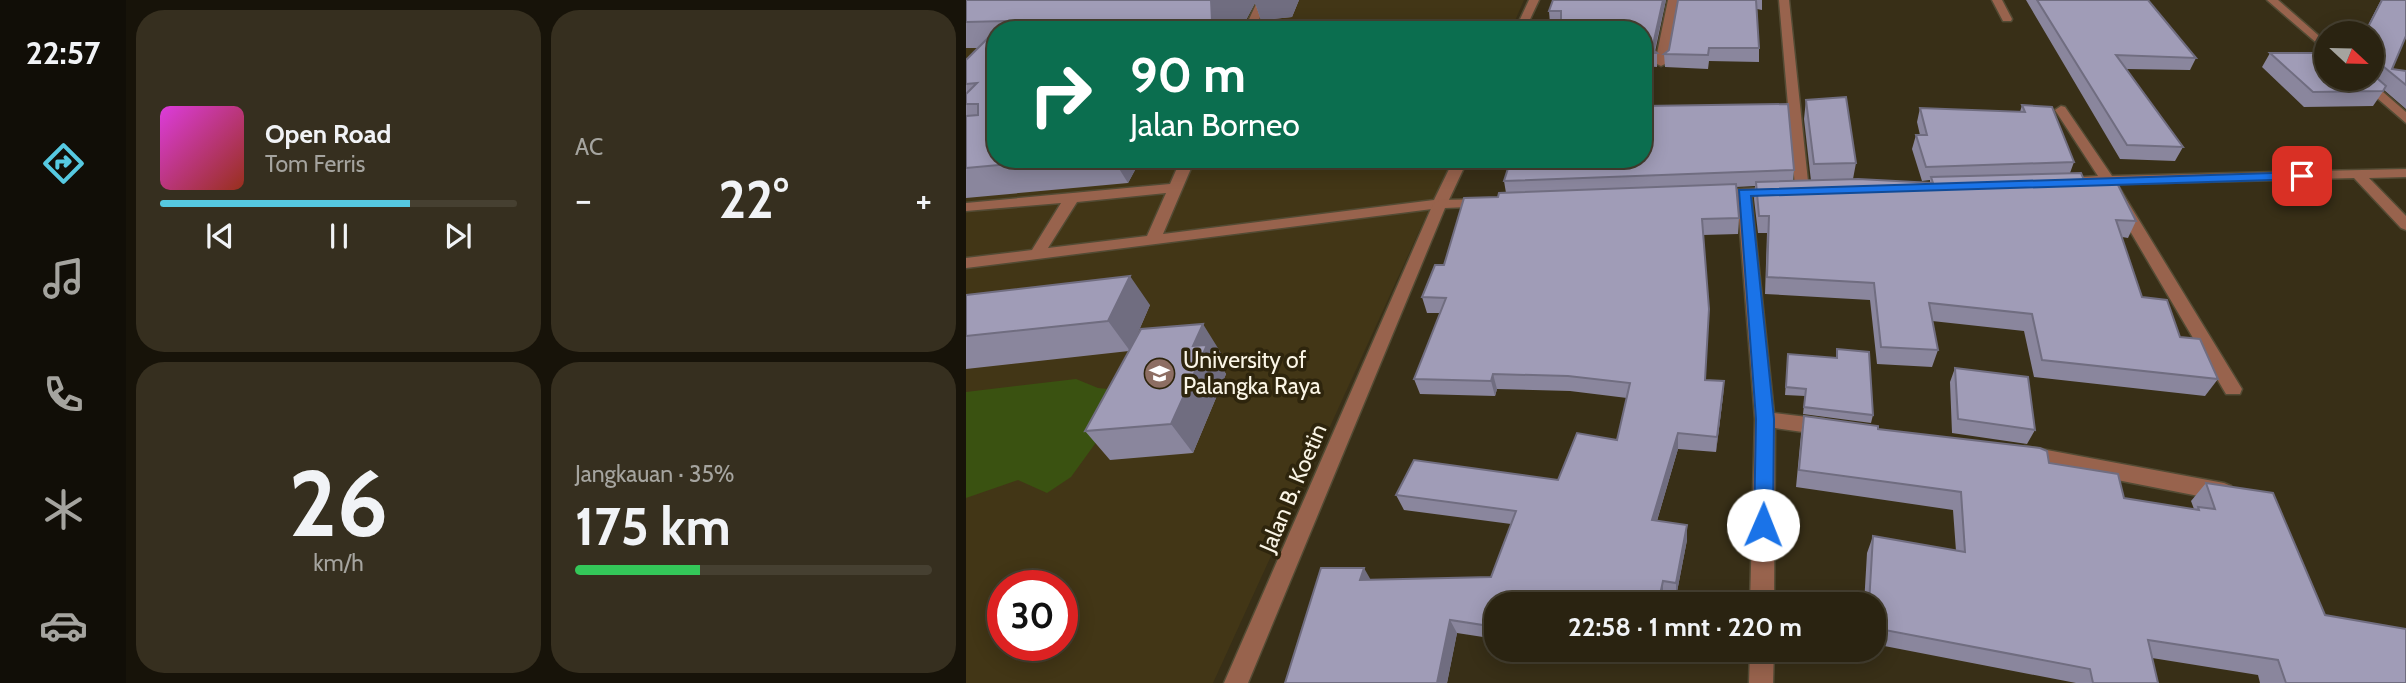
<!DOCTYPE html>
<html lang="id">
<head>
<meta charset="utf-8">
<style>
  :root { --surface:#2a2311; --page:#362f1f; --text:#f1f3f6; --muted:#a5a49f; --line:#464031; --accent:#56c9e1 }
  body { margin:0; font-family:Cabin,sans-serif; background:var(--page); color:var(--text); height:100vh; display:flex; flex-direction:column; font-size:26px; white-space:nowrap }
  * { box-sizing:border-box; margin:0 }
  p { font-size:23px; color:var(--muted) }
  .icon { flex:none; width:38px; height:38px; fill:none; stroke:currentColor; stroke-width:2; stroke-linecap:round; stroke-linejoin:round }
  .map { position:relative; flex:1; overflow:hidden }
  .details { display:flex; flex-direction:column; gap:10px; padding:10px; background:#171309; width:840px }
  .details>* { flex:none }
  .hud { position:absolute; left:21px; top:21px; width:665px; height:147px; border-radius:28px; box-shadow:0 4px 18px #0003,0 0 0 2px var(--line); background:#0b6e4f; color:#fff; overflow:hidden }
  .needle { width:46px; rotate:112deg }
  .controls { position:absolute; left:1348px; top:21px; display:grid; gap:14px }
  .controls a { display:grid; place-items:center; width:70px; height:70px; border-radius:50%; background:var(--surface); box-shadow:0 4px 18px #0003,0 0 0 2px var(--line); font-size:35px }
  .speed { position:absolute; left:21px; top:570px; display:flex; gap:14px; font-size:35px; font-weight:700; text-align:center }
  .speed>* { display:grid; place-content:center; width:91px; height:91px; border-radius:50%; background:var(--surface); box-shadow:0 4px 18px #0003,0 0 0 2px var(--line); line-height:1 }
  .speed .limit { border:10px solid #d22; background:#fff; color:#111 }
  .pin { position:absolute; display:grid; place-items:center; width:60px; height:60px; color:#fff; margin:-30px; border-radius:14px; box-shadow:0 4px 10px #0006 }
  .me { position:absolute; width:77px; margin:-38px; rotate:1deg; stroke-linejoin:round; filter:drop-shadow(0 0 5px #0008) }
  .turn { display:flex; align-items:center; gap:24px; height:147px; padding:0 28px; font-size:32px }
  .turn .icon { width:91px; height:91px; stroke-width:2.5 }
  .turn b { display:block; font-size:49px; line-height:60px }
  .big { font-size:52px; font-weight:800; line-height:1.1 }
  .details .widget { flex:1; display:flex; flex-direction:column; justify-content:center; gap:10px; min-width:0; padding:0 24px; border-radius:28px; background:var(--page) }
  .details .dial { align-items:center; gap:0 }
  .dial b { font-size:91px; line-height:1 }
  .song { display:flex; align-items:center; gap:21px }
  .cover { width:84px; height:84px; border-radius:10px; background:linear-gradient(135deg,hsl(300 70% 55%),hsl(10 70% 35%)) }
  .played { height:7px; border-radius:4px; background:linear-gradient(90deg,var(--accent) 70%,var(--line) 70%) }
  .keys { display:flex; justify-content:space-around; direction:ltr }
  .heat { display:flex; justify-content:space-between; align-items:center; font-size:38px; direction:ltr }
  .charge { height:10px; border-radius:5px; background:linear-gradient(90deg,#34c759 35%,var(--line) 0) }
  .details .tiles { flex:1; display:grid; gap:10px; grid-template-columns:repeat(2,1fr) }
  .trip { position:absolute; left:518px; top:592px; width:402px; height:70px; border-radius:28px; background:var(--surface); box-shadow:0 4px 18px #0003,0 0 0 2px var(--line); font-weight:800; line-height:70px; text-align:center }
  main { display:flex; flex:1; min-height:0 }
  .tabs { display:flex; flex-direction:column; width:126px; justify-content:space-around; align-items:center; background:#110e07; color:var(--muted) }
  .tabs .icon { width:49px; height:49px }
  .tabs .selected { color:var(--accent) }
  .tabs b { font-size:32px; color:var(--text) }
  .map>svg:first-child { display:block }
  .built { fill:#423616; fill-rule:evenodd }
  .green { fill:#3a5211 }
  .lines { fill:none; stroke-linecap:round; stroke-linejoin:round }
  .minor-casing { stroke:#534b34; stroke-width:3 }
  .tertiary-casing { stroke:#534b34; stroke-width:3 }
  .minor { fill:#98634d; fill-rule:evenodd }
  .tertiary { fill:#98634d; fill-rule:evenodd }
  .wall { fill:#8a869d }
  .shaded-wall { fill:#706d80 }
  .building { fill:#a09cb7; stroke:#706d80; stroke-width:2 }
  .route { fill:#1a73e8; stroke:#114b97; stroke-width:2 }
  .labels { text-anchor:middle; stroke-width:7; stroke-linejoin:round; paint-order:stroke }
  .poi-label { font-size:23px; fill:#faf5e6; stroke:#2e250d; text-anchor:start }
  .street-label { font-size:23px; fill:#faf5e6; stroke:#2e250d }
</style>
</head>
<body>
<main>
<nav class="tabs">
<b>22:57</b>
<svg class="icon selected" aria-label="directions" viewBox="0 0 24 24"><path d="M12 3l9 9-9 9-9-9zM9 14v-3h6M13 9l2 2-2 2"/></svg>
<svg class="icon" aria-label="music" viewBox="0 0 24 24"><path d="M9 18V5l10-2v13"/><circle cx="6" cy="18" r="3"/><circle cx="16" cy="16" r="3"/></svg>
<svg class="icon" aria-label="phone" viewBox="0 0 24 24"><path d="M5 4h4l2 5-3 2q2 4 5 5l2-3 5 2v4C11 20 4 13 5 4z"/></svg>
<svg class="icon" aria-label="climate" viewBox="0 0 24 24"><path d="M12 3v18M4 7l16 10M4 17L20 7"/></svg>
<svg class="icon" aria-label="car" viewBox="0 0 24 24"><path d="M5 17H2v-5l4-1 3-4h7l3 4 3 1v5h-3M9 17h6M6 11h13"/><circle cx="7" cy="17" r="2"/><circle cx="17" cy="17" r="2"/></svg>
</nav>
<section class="details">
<div class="tiles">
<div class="widget">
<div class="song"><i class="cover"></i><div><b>Open Road</b><p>Tom Ferris</p></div></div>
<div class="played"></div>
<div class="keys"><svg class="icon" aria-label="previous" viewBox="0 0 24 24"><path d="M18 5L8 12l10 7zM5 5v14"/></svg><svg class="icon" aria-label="pause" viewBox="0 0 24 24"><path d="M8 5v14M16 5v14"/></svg><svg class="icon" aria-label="next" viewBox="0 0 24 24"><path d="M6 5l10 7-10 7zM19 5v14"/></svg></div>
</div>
<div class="widget"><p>AC</p>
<div class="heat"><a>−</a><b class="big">22°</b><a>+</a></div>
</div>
<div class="widget dial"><b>26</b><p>km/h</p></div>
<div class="widget"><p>Jangkauan · 35%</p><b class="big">175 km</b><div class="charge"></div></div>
</div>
</section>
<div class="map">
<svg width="1440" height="683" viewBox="0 0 1440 683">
  <rect width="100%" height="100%" fill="#382f17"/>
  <path class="built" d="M 0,0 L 558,0 L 545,30 L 30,30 L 30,159 L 486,159 L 247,683 L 0,683 ZM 37,586 L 96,586 L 96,646 L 37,646 Z"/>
  <path class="green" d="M 110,379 L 132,388 L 152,390 L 147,419 L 105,477 L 81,493 L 52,480 L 0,498 L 0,392 Z"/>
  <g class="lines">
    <defs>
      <path id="minor" d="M 292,0 L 302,0 L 288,30 L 278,30 Z
        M 563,0 L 573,0 L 559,30 L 549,30 Z
        M 702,0 L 712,0 L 701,63 L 695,66 L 689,63 Z
        M 1026,0 L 1036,0 L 1046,19 L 1045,21 L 1037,21 Z
        M 1301,0 L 1312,0 L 1360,42 L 1360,51 Z
        M 1389,79 L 1402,79 L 1440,112 L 1440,123 Z
        M 1095,106 L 1099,107 L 1146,176 L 1440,169 L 1440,177 L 1403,178 L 1440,216 L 1440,230 L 1435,228 L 1388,178 L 1151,184 L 1276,389 L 1274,394 L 1260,394 L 1137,185 L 1116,185 L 1109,181 L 1116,177 L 1132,176 L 1089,110 Z
        M 215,159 L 229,159 L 197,234 L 468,200 L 488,159 L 502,159 L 481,204 L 474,208 L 0,268 L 0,258 L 66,250 L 95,203 L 0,211 L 0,203 L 204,184 ZM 200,193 L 181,236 L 82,248 L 111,202 Z
        M 778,189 L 785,193 L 808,413 L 858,419 L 865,422 L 868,427 L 865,432 L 858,435 L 809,428 L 808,604 L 784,604 L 789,419 L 771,193 Z
        M 1059,446 L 1258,483 L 1265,486 L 1268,492 L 1265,498 L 1258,501 L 1059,462 L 1052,460 L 1049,454 L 1052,448 Z
        M 784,649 L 808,649 L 807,683 L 783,683 Z"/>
      <path id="tertiary" d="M 813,0 L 823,0 L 843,191 L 836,195 L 743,197 L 743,191 L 748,190 L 829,187 Z
        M 521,199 L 528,203 L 526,206 L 479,208 L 282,683 L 258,683 L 467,204 L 474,200 Z"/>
    </defs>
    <use href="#minor" class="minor-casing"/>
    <use href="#tertiary" class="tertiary-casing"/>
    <use href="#minor" class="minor"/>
    <use href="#tertiary" class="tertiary"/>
  </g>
  <path class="wall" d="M 0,0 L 333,0 L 326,17 L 295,20 L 289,3 L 279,22 L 256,24 L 256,30 L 30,30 L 30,159 L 175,159 L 162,183 L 0,198 L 0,60 L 12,48 L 0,48 Z
    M 587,0 L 700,0 L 689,52 L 691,53 L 691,67 L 677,66 L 677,30 L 584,24 L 583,11 Z
    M 712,0 L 796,0 L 796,10 L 791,9 L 793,48 L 793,62 L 743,61 L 742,69 L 699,67 L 698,54 L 703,50 Z
    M 1060,0 L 1182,0 L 1230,58 L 1224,70 L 1159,69 L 1217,147 L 1209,161 L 1154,159 Z
    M 1415,0 L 1440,0 L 1426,69 L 1440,71 L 1440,109 L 1418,90 L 1407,106 L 1338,107 L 1296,67 L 1304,53 L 1405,79 L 1405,33 L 1398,33 Z
    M 840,100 L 890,163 L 887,179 L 964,183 L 964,180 L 956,181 L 946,149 L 950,135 L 954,135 L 951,122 L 954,108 L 1054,112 L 1056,105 L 1108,162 L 1104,173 L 1118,180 L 1170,221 L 1162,238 L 1156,237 L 1176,297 L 1214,337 L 1252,379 L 1239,396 L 1068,377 L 1058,331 L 966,321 L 972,350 L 966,367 L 911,364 L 904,300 L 799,294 L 801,233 L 792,233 L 788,199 L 789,186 L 770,187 L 773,218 L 772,234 L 737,235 L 740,380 L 758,381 L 757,396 L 750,452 L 712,449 L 691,521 L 721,525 L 721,540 L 710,597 L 697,595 L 530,604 L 530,639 L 491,633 L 481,683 L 319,683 L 405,580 L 525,577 L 545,524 L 438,510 L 430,495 L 592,480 L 651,440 L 661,398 L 604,391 L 531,389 L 529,396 L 454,394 L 448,379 L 474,313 L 461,313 L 456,297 L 478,265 L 532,197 L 540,193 L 538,181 L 828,170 L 827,181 L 845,181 L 838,119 Z
    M 0,295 L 184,305 L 168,342 L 255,353 L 252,361 L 260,374 L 227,453 L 144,460 L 119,431 L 163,351 L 0,369 Z
    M 871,349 L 907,415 L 905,423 L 837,414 L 839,396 L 819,395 L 822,354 L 870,358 Z
    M 989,368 L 1069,430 L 1061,444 L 986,433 L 984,382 Z
    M 838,416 L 912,429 L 1083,463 L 1158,498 L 1228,509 L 1225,501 L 1240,483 L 1359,615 L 1440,683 L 1294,683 L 1292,675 L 1186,658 L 1192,683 L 1110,683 L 908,644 L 908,604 L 898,604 L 901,553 L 907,536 L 990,551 L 987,510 L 830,487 L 835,434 Z
    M 591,649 L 687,649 L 684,664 Z"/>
  <path class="shaded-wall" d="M 245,0 L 333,0 L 326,17 L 295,20 L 289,3 L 279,22 L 256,24 L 256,30 L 240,30 Z
    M 697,0 L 700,0 L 688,53 L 686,49 Z
    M 147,159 L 175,159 L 162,183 Z
    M 164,276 L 184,305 L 164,351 L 142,321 Z
    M 237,324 L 255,353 L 252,361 L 260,374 L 227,453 L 205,424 L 227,346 Z
    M 527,374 L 531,389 L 529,396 L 525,381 Z
    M 758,381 L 757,396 L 750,452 L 751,437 Z
    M 712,433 L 712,449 L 687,534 L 686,520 Z
    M 721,525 L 721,540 L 710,597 L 710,583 Z
    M 398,568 L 406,582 L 394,580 Z
    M 697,581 L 697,595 L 696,604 L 692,604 Z
    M 484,620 L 491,633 L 481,683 L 471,683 Z
    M 683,649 L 687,649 L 684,664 L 683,652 Z"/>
  <path class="building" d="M 0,0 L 245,0 L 246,21 L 240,30 L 30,30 L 39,21 L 0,22 Z
    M 587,0 L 697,0 L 686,49 L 691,53 L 677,53 L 677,30 L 595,30 L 595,11 L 583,11 Z
    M 712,0 L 790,0 L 793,48 L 743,48 L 742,55 L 698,54 L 703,50 Z
    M 1071,0 L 1182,0 L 1230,58 L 1150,55 L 1217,147 L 1161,145 Z
    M 1416,0 L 1440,0 L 1440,36 L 1426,69 L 1440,71 L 1440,85 L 1413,63 L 1405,63 L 1405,33 L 1399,33 Z
    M 30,30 L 30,159 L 97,159 L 0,168 L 0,116 L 12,115 L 12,104 L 0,104 L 0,94 L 11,83 L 0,84 L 0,60 Z
    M 1304,53 L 1360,53 L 1360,79 L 1405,79 L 1405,73 L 1420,86 L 1417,91 L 1347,92 Z
    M 880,97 L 890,163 L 848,164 L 840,100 Z
    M 822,104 L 828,170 L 538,181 L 545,159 L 677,159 L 677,106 Z
    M 1056,105 L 1086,107 L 1108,162 L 960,167 L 950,135 L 961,135 L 954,108 L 1059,112 Z
    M 1115,173 L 1118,180 L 1150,181 L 1170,221 L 1150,220 L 1176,297 L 1201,300 L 1214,337 L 1234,339 L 1252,379 L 1076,360 L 1066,314 L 963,303 L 972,350 L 915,347 L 908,283 L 801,277 L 803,216 L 793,216 L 790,182 L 892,179 L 967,183 L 965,177 Z
    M 770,184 L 773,218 L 736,219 L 743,309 L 739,380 L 758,381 L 751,437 L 712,433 L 686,520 L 721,525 L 710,583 L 697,581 L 692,604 L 530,604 L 530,627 L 484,620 L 471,683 L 319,683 L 355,568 L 398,568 L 394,580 L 525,577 L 550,511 L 430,495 L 448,460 L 592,480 L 611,433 L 651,440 L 664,383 L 602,376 L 527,374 L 525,381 L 448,379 L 480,298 L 456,297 L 469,265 L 478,265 L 498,198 L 532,197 L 533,193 Z
    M 164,276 L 142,321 L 0,336 L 0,295 Z
    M 237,324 L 227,346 L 241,345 L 205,424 L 119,431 L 175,329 Z
    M 871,349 L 903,352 L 907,415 L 838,407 L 840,389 L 820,387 L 822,354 L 871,358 Z
    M 989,368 L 1062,377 L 1069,430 L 992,419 Z
    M 838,416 L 912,426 L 912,429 L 1074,448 L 1081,451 L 1083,463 L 1152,474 L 1158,498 L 1233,510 L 1232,507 L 1249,509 L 1240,483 L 1307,493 L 1359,615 L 1440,629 L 1440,683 L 1320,683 L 1312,660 L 1182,640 L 1192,683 L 1127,683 L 1124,669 L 908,628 L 908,604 L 903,604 L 907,536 L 999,552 L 995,492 L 833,470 Z
    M 668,649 L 683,649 L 683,652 Z"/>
  <path class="route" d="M 1336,172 L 1341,173 L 1341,179 L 785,196 L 808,419 L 807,525 L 804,531 L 797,533 L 791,531 L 788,525 L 790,419 L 773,190 Z"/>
  <defs>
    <symbol id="university-disc" viewBox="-11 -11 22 22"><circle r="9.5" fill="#8d6e63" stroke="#2e250d"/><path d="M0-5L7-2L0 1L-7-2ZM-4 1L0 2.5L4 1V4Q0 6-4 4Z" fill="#fff"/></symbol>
  </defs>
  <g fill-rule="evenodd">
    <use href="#university-disc" x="176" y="356" width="35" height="35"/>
  </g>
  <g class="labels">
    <g class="poi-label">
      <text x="217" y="368">University of<tspan x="217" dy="26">Palangka Raya</tspan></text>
    </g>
    <g class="street-label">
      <text transform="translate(327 488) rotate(-67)" y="8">Jalan B. Koetin</text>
    </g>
  </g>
</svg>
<div class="controls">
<a><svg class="needle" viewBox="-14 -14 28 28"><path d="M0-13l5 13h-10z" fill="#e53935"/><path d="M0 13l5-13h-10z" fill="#a5a49f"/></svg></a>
</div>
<div class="speed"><div class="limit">30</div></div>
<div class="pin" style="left:1336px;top:176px;background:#d93025"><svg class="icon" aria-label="arrive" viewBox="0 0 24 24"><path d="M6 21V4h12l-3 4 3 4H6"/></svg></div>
<svg class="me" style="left:797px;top:525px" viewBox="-20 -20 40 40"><circle r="19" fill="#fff"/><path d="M0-13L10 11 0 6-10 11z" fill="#1a73e8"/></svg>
<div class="trip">22:58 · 1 mnt · 220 m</div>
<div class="hud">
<div class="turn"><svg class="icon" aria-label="right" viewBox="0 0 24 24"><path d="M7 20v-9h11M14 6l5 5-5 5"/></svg><div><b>90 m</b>Jalan Borneo</div></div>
</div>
</div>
</main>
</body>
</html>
